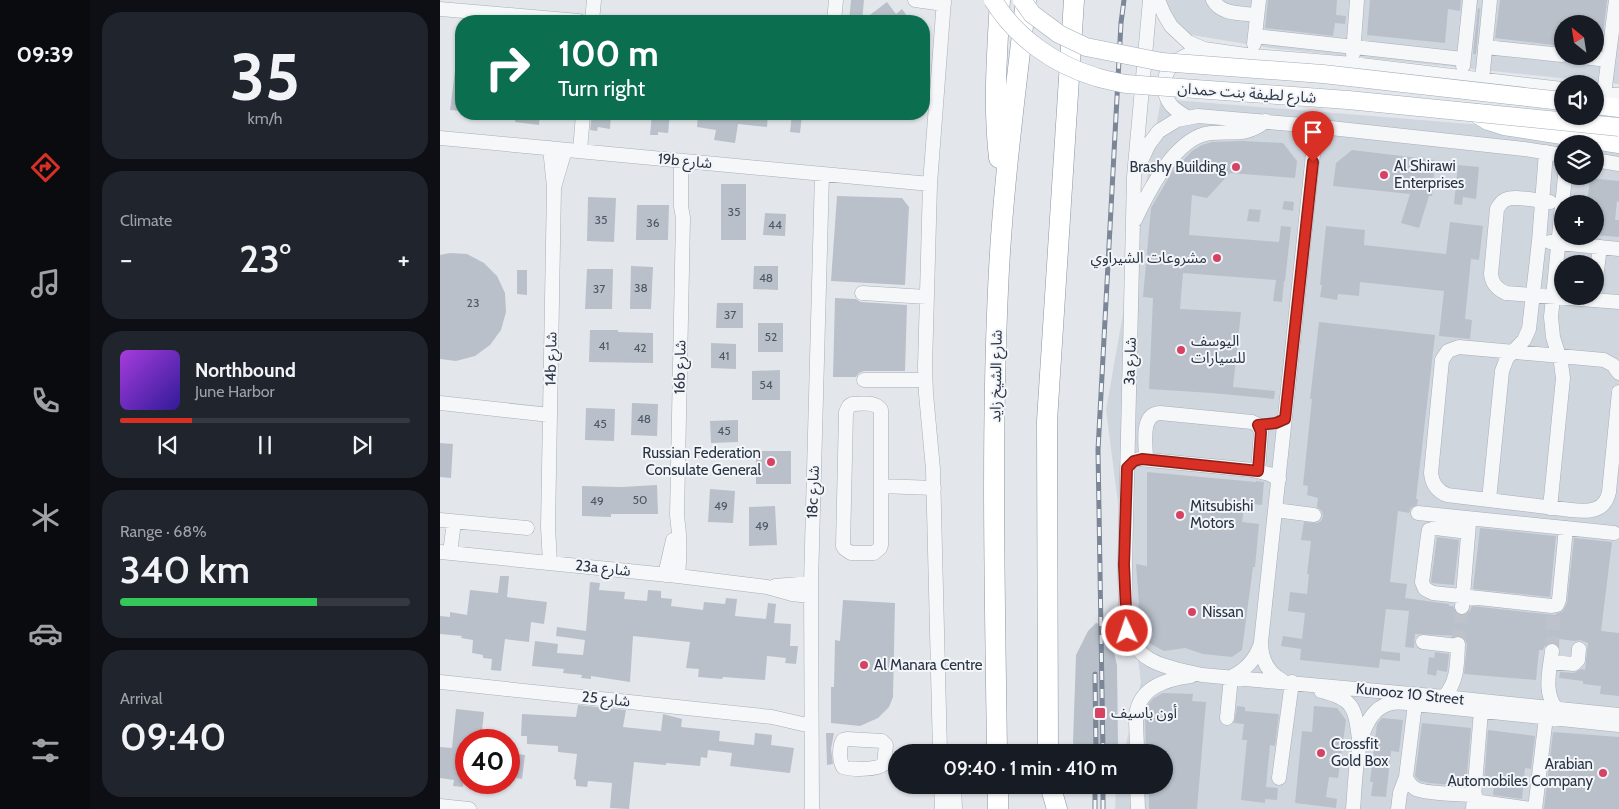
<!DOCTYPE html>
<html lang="en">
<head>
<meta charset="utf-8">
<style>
  :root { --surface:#171b24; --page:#20242c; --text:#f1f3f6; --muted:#9ea1a6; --line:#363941; --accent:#d93025 }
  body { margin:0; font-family:Cabin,"Noto Sans Arabic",sans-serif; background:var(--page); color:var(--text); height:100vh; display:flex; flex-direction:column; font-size:19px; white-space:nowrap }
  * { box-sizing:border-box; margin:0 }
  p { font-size:16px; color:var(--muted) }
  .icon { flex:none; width:28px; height:28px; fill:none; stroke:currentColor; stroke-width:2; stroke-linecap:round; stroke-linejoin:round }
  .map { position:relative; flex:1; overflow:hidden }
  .side { display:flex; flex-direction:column; gap:12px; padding:12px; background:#0d0f14; width:350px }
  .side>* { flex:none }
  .hud { position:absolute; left:15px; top:15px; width:475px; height:105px; border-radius:20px; box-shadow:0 1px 4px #0004; background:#0b6e4f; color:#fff; overflow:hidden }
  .needle { width:32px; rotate:330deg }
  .tools { position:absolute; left:1114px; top:15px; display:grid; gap:10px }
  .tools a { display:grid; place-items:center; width:50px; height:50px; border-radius:50%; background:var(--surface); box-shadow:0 1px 4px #0004; font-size:25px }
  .speed { position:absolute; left:15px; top:729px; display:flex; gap:10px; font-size:25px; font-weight:700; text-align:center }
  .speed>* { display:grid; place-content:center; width:65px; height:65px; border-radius:50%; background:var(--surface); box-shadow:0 1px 4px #0004; line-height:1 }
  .speed .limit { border:8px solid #d22; background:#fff; color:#111 }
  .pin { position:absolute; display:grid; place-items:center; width:42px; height:42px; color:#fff; margin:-51px -21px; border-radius:50% 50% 50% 0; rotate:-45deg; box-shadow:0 0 5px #0007 }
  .pin .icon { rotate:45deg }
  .me { position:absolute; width:55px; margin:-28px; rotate:357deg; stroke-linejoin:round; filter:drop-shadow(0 0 4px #0008) }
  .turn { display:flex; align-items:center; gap:18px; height:105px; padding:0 20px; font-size:22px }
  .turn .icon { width:65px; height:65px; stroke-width:2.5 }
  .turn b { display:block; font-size:35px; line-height:42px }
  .big { font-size:38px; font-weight:600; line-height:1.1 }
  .side .widget { flex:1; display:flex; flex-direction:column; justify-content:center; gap:8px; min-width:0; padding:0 18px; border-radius:20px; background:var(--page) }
  .side .dial { align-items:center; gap:0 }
  .dial b { font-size:65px; line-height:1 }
  .song { display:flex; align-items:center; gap:15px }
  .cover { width:60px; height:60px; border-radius:8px; background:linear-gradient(135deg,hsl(280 70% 55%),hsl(250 70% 35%)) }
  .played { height:5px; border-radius:2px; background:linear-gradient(90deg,var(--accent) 25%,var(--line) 25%) }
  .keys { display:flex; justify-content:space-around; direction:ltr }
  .heat { display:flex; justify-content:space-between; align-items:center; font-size:28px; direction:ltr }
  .charge { height:8px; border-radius:4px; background:linear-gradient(90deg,#34c759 68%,var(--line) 0) }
  .trip { position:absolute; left:448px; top:744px; width:285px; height:50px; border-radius:25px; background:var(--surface); box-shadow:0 1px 4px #0004; font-weight:600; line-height:50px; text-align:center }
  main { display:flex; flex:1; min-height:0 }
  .menu { display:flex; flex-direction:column; width:90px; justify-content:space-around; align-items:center; background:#090b0e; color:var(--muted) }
  .menu .icon { width:35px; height:35px }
  .menu .selected { color:var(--accent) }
  .menu b { font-size:22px; color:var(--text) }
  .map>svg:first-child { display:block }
  .built { fill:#d0d6de; fill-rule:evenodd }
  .building { fill:#b9c0ca }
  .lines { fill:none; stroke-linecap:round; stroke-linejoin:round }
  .minor-tunnel { stroke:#bec3cb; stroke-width:14; stroke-dasharray:14 7; stroke-linecap:butt }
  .minor-casing { stroke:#a7aeb7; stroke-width:15 }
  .major-casing { stroke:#a1acb8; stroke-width:19 }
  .highway-casing { stroke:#8995a3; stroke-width:21 }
  .minor { stroke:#f6f7f9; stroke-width:14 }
  .major { stroke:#fff; stroke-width:18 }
  .highway { stroke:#fff; stroke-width:20 }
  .rail-casing { stroke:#7b8796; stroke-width:5 }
  .rail { stroke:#f3f5f9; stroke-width:3; stroke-dasharray:9; stroke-linecap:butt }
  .major-bridge-casing { stroke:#a1acb8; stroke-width:19; stroke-linecap:butt }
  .major-bridge { stroke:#fff; stroke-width:18 }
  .route-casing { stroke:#8d1f18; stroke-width:12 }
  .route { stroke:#d93025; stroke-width:9 }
  .poi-dot { fill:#d64262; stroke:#f3f5f9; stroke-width:2 }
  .labels { text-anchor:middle; stroke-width:4; stroke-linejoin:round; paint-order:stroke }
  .number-label { font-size:12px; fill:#4d5866 }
  .street-label { font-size:15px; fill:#293545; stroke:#f3f5f9 }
  .poi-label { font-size:15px; fill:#293545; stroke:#f3f5f9; text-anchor:start }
</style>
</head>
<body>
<main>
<nav class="menu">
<b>09:39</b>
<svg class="icon selected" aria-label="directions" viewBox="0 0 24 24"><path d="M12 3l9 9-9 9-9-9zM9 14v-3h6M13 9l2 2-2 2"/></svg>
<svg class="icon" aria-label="music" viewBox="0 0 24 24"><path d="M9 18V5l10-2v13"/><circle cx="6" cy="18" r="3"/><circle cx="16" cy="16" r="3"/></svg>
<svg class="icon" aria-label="phone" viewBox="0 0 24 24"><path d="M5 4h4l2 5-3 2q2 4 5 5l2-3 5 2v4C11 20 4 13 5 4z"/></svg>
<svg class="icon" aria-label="climate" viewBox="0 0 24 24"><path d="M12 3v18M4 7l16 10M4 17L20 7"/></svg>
<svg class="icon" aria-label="car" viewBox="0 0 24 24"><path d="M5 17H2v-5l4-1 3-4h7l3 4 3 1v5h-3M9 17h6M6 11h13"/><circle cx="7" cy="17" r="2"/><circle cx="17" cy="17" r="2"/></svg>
<svg class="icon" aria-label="filters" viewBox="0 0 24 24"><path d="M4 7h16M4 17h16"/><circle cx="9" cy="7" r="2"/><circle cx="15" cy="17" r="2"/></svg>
</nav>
<section class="side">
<div class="widget dial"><b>35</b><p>km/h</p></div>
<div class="widget"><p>Climate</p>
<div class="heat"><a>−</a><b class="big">23°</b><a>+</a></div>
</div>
<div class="widget">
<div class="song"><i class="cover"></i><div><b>Northbound</b><p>June Harbor</p></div></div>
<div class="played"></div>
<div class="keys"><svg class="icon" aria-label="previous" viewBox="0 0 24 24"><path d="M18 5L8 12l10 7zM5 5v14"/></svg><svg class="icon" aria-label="pause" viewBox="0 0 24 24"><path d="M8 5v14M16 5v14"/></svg><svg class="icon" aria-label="next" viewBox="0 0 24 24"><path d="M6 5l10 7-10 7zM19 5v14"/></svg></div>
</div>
<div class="widget"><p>Range · 68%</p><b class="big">340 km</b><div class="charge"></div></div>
<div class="widget"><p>Arrival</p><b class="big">09:40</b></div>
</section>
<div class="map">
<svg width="1179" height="809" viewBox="0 0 1179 809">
  <rect width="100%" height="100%" fill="#e3e7ec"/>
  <path class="built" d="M 723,0 L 1179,0 L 1179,84 L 830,48 L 740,33 ZM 1122,24 L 1155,24 L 1155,56 L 1122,56 Z
    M 721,99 L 1179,136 L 1179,809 L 675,809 L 676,785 L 724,785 L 724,752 L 684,752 L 701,682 L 666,410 ZM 1122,144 L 1155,144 L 1155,176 L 1122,176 ZM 1122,204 L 1155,204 L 1155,236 L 1122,236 ZM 1122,264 L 1155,264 L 1155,296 L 1122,296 Z"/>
  <path class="building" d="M 411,0 L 424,0 L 422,21 L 409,21 Z
    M 828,0 L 897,0 L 896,15 L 906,16 L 905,24 L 895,23 L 893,36 L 825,28 Z
    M 930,0 L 1021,0 L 1020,11 L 1008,9 L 1005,43 L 927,35 Z
    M 1060,0 L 1167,0 L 1161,50 L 1155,50 L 1155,24 L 1122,24 L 1122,46 L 1055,38 Z
    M 447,2 L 456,14 L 462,9 L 471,21 L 422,21 Z
    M 1038,8 L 1040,9 L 1036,54 L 1033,54 Z
    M 16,63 L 21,63 L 21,111 L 10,110 Z
    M 76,114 L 100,114 L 99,125 L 75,122 Z
    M 152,114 L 171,114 L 170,129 L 158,127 L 157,131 L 150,130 Z
    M 212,114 L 230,114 L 228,133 L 218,132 L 218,135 L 210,135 Z
    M 258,114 L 328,114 L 327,127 L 298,124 L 295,143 L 274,140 L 276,130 L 257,127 Z
    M 352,114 L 362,114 L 360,133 L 350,132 Z
    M 802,141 L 843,143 L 857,161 L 855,178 L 790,173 L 767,198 L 752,195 L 749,235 L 839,242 L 841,226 L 851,227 L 845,281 L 844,281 L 842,302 L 833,301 L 836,280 L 743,273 L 740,309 L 801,312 L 793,387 L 835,391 L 834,399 L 772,393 L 709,389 L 713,298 L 703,297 L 711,208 L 732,172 L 752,151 L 762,145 L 772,142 Z
    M 912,150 L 995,160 L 992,196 L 989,196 L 979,228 L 961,223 L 970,194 L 893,186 L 896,163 Z
    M 1018,165 L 1039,167 L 1036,199 L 1023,197 L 1022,205 L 1014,204 Z
    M 1150,178 L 1179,181 L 1179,202 L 1177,201 L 1175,220 L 1179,220 L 1179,237 L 1155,235 L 1155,204 L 1147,204 Z
    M 281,184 L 306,184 L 306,240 L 281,240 Z
    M 397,196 L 462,198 L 469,207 L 465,285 L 391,281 Z
    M 148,197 L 176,198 L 174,242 L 147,241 Z
    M 844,201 L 854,202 L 853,211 L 842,209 Z
    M 197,205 L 229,205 L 228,240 L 196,240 Z
    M 809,209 L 821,210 L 819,222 L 807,221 Z
    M 325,213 L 346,214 L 345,236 L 323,235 Z
    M 1010,222 L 1043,226 L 1039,260 L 1031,259 L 1025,319 L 1032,320 L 1030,339 L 999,336 L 1004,291 L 920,282 L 919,296 L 898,294 L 897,300 L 880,297 L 882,285 L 880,285 L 886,226 L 925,230 L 924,245 L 1006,254 Z
    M 10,253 L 27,254 L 44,263 L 57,276 L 65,293 L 66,312 L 61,330 L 50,345 L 35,356 L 16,361 L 0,359 L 0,255 Z
    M 191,266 L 213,267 L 211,309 L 190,309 Z
    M 314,266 L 338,266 L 338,290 L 313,289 Z
    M 147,269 L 173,269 L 172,309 L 145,309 Z
    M 77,270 L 87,270 L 87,295 L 77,294 Z
    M 395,298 L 416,299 L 421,302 L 467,305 L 465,371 L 424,371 L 419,373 L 416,377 L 393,377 Z
    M 277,303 L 303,303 L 303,328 L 276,328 Z
    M 879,322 L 995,335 L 976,499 L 978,499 L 977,505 L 971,508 L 969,513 L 958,511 L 950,582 L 967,584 L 965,598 L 1009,604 L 1009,606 L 1013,606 L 1017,614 L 1021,616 L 1025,615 L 1029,612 L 1032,606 L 1114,615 L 1123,611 L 1127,603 L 1134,538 L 1172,542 L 1161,631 L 1179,633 L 1179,696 L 1160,694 L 1161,686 L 1143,684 L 1143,681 L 1119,678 L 1120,672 L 1134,673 L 1141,669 L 1145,670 L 1148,643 L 1140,640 L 1135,641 L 1119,639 L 1118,645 L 1114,642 L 1109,643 L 1105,645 L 1103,650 L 1099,650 L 1096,680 L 1024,674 L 1027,644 L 1025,640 L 1022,636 L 975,634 L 974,648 L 965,647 L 969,611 L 946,609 L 941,651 L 960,653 L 960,661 L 940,659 L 939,668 L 860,660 L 861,649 L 841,646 L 843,636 L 862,639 L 865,613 L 848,611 L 850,592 L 867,594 L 869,574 L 867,574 L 871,541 L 861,540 L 864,522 L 877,523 L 881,521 L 883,516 L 882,511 L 877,507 L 878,498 L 867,495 L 868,486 L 863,485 L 872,399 L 870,399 Z
    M 318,323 L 343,323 L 343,352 L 318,352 Z
    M 150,330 L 178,330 L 178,332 L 213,333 L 213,363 L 149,362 Z
    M 271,343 L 296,344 L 296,369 L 271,368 Z
    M 340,370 L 340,400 L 312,400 L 312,371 Z
    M 192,403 L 218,404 L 217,436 L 191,435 Z
    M 146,408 L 175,409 L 174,441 L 145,440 Z
    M 298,420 L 298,442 L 271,443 L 270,421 Z
    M 0,443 L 13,444 L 11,478 L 0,477 Z
    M 316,451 L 351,451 L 351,484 L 316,484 Z
    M 707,472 L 816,482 L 816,481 L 824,482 L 822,505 L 805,503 L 802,522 L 819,524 L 815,567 L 813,567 L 802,650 L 792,657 L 763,654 L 745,648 L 724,651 L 707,642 L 695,620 L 699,604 L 696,564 L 707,566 Z
    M 217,485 L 218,514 L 171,514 L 171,517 L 142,516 L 142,486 L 182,487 Z
    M 270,489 L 295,491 L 293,523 L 268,522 Z
    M 335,506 L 337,545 L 309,546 L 309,507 Z
    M 1040,528 L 1116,536 L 1110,597 L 1033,589 Z
    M 997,537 L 1019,540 L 1014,585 L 992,583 L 991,581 Z
    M 60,576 L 69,576 L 67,597 L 107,602 L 104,624 L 91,622 L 89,642 L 65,639 L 61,671 L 51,670 L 52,659 L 43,658 L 43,655 L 32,653 L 33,640 L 21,638 L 22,636 L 0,634 L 0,616 L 10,617 L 10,612 L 27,615 L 30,590 L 58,593 Z
    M 150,582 L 160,583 L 159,590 L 185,592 L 184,599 L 207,601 L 208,590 L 221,591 L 221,598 L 232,599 L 231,606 L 263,610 L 264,602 L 285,604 L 286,598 L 297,599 L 295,616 L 326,619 L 328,603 L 336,604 L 334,623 L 351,624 L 350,646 L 358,646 L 356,664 L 345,663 L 346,658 L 327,656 L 325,680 L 283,677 L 282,679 L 258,677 L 259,669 L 246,668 L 250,642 L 193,636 L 190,682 L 151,676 L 151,679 L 141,678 L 142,675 L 123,673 L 124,669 L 92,666 L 95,641 L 118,644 L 117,653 L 143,655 L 145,640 L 116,636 L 117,627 L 146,631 Z
    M 403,600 L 455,603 L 453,697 L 449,707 L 438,718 L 420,726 L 391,723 L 391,687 L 394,687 L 395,640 L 400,641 Z
    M 656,623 L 660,624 L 672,644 L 677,665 L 678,746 L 676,752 L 636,752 L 633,742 L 636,655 L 648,631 Z
    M 995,652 L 1009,654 L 1007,672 L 997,670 L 996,676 L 987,674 L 989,657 L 994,658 Z
    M 723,693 L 753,694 L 752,701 L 766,702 L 757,809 L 709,809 L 709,785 L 724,785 L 724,752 L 706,752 L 705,718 L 709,703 L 714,698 Z
    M 138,705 L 186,710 L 183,727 L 221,731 L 223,714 L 242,719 L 241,727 L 280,731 L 279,741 L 314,745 L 315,733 L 332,735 L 331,745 L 354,748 L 350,773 L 290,766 L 292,753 L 268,750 L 267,758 L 261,757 L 260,766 L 226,763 L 226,765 L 194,762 L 189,809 L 170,808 L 172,783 L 148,781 L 147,787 L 136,786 L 136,780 L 134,779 L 137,754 L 118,752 L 118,746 L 87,744 L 87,736 L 81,736 L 82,714 L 136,717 Z
    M 797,706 L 805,707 L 805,711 L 839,714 L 835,746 L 830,745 L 826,787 L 838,788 L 837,800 L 825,799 L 825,803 L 801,800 L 807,740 L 802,740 L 804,724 L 794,723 Z
    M 874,706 L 897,708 L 906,720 L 898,778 L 889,777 L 886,797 L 897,799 L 896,808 L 855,803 L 862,731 L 872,732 Z
    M 16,709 L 44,712 L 41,740 L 26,740 L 26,775 L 24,775 L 23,787 L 13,786 L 14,780 L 0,778 L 0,747 L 12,748 Z
    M 942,718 L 963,720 L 959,752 L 951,751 L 946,797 L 931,796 L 933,782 L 930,782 L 937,724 Z
    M 982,723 L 1031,728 L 1026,786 L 989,783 L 980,781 L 975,776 Z
    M 1048,730 L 1095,736 L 1091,769 L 1085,768 L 1082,799 L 1053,795 L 1054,785 L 1044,784 Z
    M 1113,732 L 1179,737 L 1179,809 L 1104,809 Z
    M 386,733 L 394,733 L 391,749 L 393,764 L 387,765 Z
    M 69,753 L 85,755 L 82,779 L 69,777 Z
    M 41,782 L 50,782 L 49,794 L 40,793 Z"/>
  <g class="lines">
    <path class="minor-tunnel" d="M 1018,644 L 1022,607
      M 1112,651 L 1113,615"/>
    <defs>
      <path id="minor" d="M 475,0 L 504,4
        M 710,0 L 694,177 L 685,565 L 686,624 C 693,664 728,667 762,675 L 1004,697 L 1179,715
        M 718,0 L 724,14 L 731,26 L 748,42 L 764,49 L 813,56 L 913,64 L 1122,89
        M 773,0 C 781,15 802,13 817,15
        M 0,9 L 139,21
        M 152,21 L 154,0
        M 394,21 L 396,0
        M 815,36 L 1023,59
        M 814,44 L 819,0
        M 1045,47 L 1122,55
        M 913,54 L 917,0
        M 1134,56 L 1168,60
        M 1023,66 L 1030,0
        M 1042,80 L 1050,0
        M 1155,93 L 1179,95
        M 1164,94 L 1176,0
        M 747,117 C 742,114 735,110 731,105 C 720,91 723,69 738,60 C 745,55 755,52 764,49
        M 0,138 L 490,184
        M 110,148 L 114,187 L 108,527 L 110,563
        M 140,151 L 143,114
        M 1155,160 L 1179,164
        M 699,165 L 709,144 L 719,131 L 737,120 L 758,116 L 863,125 L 1084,149 L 1122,155
        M 115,184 L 125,150
        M 1110,202 C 1099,201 1073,195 1065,200 C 1061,202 1059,205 1057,209 L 1051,274 C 1052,284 1057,289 1066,293 L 1179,302
        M 695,220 C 708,192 736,136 771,133 C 795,131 805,137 826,121
        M 1110,242 L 1179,249
        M 1155,285 L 1160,247
        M 422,293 L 487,297
        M 1179,373 L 1173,365 L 1164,360 L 1019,347 L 1008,351 L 1002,360 L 991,473 C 992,484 997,491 1007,495 L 1131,510 C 1148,512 1165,512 1169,492 L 1179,392
        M 424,380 L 485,380
        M 0,403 L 110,415
        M 412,404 C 422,404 435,401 441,410 L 441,545 L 440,548 L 434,553 L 411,553 L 405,549 L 403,546 L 406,412 L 409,406 Z
        M 699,459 L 813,470 L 829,474 L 839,479
        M 706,459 C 706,445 700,414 720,413 L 812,422 L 818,425 L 821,432 L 818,471
        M 441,486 L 494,488
        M 1049,500 L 1062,371 L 1067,358 L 1084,340 L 1089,329 L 1099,241 L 1106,152
        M 1110,508 L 1123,378 L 1121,363 L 1113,337 L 1111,317 L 1125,176
        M 835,510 L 874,515
        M 978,513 L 1174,533
        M 0,520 L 87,528
        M 1028,532 L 996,528 L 989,530 L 988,535 L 982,582 L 985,589 L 993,593 L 1112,606 L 1117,605 L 1119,600 L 1126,528
        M 0,552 L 238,576 L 327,587 L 352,594 L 370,596
        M 10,553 L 14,522
        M 225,575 L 233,540
        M 238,576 C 240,555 240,535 237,515 L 243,218 L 241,206 L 241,161
        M 335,586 L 371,583
        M 1022,607 L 1029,524
        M 983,642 L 1018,646
        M 1112,651 C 1110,669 1103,692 1116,708
        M 1111,662 L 1134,664 L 1138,660 L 1139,649
        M 791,677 C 806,670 816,659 821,643
        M 843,681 C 828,673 821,660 821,642 L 876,126
        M 0,682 L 332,717 L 371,726
        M 881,691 C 914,699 915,708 919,739
        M 1004,697 C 1018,681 1017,664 1018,644
        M 975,704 L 966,777 C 968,782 971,786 976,789 C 986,794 1021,794 1035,795
        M 787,718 L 791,677
        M 407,739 L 442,741 L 446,745 L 444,764 C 437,770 412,770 403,767 C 399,760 399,746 403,740 Z
        M 500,752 L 493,469 L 486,394 L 485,367 L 490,184 L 504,0
        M 697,752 C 697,741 696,729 696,717 C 698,687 727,679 751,676
        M 839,778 L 852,682
        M 501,785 L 502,809
        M 514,785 L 515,809
        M 697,785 L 698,809
        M 1034,801 L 1091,809
        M 0,806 L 29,809
        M 372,809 L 371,583 L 382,174
        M 913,809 C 916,779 914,715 948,704 C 957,701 966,703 975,704 L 1179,725
        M 958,809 L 960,793 L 966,777
        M 1033,809 L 1041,711
        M 1095,809 L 1106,717"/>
      <path id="major" d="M 1155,105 L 1179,108
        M 1035,113 L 1048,121 L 1064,126 L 1179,144"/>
      <path id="highway" d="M 559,158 C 553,105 557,53 560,0
        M 557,752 C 555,598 551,444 558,290 C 562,193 575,97 586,0
        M 608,752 L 607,421 L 634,0
        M 558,785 L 558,809
        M 610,785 L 617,809"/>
    </defs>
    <use href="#minor" class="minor-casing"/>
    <use href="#major" class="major-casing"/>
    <use href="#highway" class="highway-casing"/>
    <use href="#minor" class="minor"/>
    <use href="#major" class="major"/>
    <use href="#highway" class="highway"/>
    <defs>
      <path id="rail" d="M 655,674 L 656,752
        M 663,752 L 658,450 L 681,23 L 684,0
        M 655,809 L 655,785
        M 663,809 L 663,785"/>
    </defs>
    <use href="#rail" class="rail-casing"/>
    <use href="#rail" class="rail"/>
    <defs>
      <path id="major-bridge" d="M 553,0 C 575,37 615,65 656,77 C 665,80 676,82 686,84 L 908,100 L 1179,127
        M 582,0 L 592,14 L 619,34 L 646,47 L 722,62 L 883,74 L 1122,101"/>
    </defs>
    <use href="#major-bridge" class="major-bridge-casing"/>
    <use href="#major-bridge" class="major-bridge"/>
  </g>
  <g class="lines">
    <defs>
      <path id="route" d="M 687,631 L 684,565 L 687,468 L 694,461 L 702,459 L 818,471 L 821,432 L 818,425 L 836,423 L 845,419 L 873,162"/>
    </defs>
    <use href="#route" class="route-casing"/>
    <use href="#route" class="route"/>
  </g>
  <g class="poi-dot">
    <circle cx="796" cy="167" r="5"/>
    <circle cx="944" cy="175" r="5"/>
    <circle cx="777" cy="258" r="5"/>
    <circle cx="741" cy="350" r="5"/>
    <circle cx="331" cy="462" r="5"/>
    <circle cx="740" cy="515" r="5"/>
    <circle cx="752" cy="612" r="5"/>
    <circle cx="424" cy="665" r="5"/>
    <rect x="654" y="707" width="12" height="12" rx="2.5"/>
    <circle cx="881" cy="753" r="5"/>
    <circle cx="1163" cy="773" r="5"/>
  </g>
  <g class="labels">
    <g class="number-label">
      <text x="294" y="216">35</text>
      <text x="161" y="224">35</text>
      <text x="213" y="227">36</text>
      <text x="335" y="229">44</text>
      <text x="326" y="282">48</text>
      <text x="201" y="292">38</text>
      <text x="159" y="293">37</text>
      <text x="33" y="307">23</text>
      <text x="290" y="319">37</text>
      <text x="331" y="341">52</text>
      <text x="164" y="350">41</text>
      <text x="200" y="352">42</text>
      <text x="284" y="360">41</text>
      <text x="326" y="389">54</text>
      <text x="204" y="423">48</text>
      <text x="160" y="428">45</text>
      <text x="284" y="435">45</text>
      <text x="200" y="504">50</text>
      <text x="157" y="505">49</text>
      <text x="281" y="510">49</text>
      <text x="322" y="530">49</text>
    </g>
    <g class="street-label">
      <text transform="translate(807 93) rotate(4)" y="5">شارع لطيفة بنت حمدان</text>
      <text transform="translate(245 161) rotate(5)" y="5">19b شارع</text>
      <text transform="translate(111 359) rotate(-89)" y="5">14b شارع</text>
      <text transform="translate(690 361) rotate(-88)" y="5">3a شارع</text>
      <text transform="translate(240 367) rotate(-89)" y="5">16b شارع</text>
      <text transform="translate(556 376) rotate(-89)" y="5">شارع الشيخ زايد</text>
      <text transform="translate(373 492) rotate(-88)" y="5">18c شارع</text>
      <text transform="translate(163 568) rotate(6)" y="5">23a شارع</text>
      <text transform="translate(970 694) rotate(6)" y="5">Kunooz 10 Street</text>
      <text transform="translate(166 699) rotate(6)" y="5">شارع 25</text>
    </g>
    <g class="poi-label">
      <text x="954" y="171">Al Shirawi<tspan x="954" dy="17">Enterprises</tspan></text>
      <text x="786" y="172" text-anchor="end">Brashy Building</text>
      <text x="767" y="263" text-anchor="end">مشروعات الشيراوي</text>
      <text x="751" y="346">اليوسف<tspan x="751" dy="17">للسيارات</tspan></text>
      <text x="321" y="458" text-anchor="end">Russian Federation<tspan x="321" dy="17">Consulate General</tspan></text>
      <text x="750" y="511">Mitsubishi<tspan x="750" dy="17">Motors</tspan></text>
      <text x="762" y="617">Nissan</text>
      <text x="434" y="670">Al Manara Centre</text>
      <text x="671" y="718">أون باسيف</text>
      <text x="891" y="749">Crossfit<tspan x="891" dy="17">Gold Box</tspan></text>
      <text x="1153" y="769" text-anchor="end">Arabian<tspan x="1153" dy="17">Automobiles Company</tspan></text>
    </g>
  </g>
</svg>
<div class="tools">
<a><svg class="needle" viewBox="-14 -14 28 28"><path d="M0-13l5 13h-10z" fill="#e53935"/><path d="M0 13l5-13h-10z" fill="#9ea1a6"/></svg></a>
<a><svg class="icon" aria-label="sound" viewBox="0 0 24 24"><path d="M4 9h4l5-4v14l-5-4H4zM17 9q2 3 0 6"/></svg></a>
<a><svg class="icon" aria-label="layers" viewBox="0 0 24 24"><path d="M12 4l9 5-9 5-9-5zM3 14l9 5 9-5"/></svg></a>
<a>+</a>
<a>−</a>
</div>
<div class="speed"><div class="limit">40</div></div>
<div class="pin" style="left:873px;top:162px;background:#d93025"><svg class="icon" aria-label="arrive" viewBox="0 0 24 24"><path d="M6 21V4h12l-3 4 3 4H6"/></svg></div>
<svg class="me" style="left:687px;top:631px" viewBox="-20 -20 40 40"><circle r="17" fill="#d93025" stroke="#fff" stroke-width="3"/><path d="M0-11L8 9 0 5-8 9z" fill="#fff"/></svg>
<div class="trip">09:40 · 1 min · 410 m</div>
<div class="hud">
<div class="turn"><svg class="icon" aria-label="right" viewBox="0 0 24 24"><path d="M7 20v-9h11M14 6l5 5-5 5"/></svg><div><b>100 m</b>Turn right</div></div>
</div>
</div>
</main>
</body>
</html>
